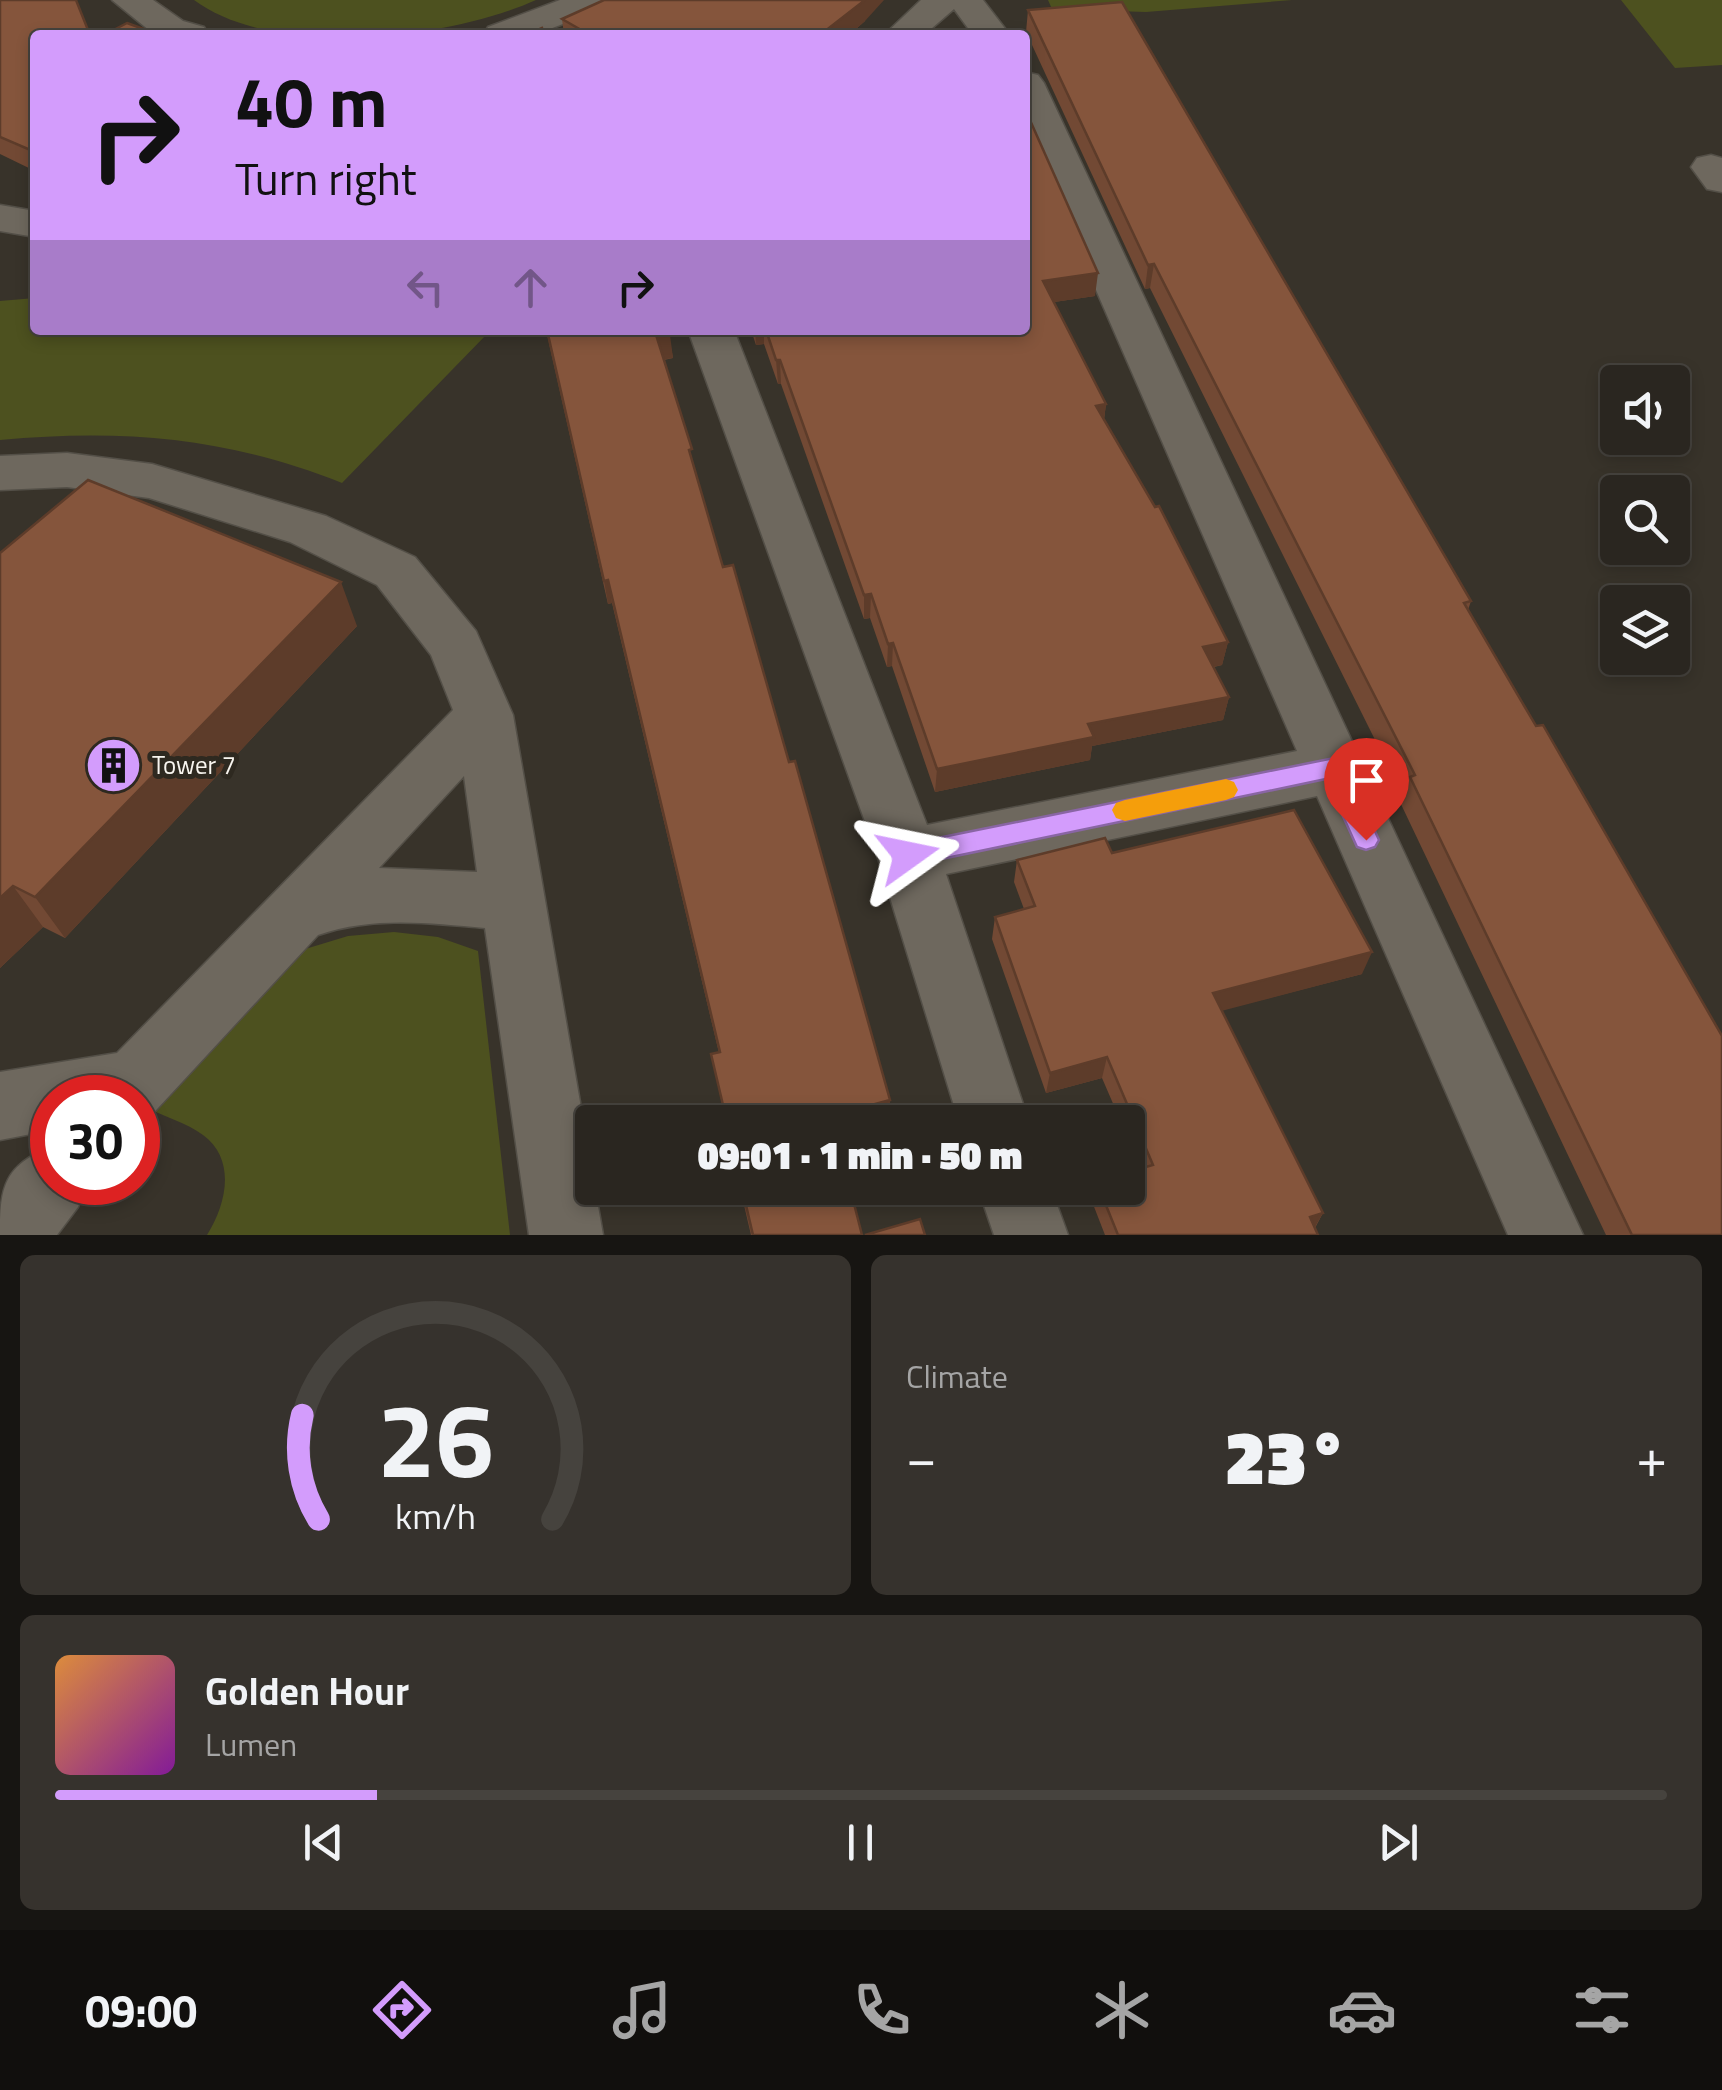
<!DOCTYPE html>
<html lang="en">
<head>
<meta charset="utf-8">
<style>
  :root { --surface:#2a2620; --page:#36322d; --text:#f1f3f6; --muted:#a5a5a5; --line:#46433e; --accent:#d39cfc }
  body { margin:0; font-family:"Titillium Web",sans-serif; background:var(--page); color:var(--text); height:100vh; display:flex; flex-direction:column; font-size:38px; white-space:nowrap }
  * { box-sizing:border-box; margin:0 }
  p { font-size:32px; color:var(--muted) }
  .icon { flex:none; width:55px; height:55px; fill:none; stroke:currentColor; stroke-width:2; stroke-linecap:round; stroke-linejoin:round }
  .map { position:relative; height:1235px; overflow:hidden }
  .details { display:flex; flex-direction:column; gap:20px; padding:20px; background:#171512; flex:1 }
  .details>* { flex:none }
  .top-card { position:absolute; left:30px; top:30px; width:1000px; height:305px; border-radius:10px; box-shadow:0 5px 15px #0003,0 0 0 2px var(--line); background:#d39cfc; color:#111; overflow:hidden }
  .tools { position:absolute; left:1600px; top:365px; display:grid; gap:20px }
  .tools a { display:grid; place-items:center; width:90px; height:90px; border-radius:10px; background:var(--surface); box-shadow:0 5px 15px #0003,0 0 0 2px var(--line); font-size:50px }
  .speed { position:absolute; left:30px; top:1075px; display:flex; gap:20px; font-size:50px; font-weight:700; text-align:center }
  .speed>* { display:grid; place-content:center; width:130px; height:130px; border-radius:50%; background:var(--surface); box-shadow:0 5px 15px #0003,0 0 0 2px var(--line); line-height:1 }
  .speed .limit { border:15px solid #d22; background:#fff; color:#111 }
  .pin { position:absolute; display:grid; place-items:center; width:85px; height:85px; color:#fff; margin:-102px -42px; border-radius:50% 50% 50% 0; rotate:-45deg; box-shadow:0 0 10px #0007 }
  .pin .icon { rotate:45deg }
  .me { position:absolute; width:110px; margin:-55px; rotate:78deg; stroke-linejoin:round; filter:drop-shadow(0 0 8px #0008) }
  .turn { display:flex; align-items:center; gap:35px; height:210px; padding:0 40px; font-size:45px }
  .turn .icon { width:130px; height:130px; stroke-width:2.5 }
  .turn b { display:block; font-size:70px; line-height:85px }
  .lanes { display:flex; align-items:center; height:95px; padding:0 40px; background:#0003; justify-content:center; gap:50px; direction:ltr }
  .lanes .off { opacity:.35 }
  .big { font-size:75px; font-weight:800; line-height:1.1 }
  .details .widget { flex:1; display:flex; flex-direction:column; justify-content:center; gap:15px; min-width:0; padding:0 35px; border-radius:15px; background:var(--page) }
  .details .dial { align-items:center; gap:0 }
  .dial svg { height:260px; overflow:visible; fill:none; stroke:var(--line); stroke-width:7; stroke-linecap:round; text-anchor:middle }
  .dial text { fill:var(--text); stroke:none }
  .song { display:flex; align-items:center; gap:30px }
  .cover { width:120px; height:120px; border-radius:15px; background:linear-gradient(135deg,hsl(30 70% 55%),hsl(290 70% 35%)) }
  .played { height:10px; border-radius:5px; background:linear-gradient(90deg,var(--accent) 20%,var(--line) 20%) }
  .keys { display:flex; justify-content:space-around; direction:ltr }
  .heat { display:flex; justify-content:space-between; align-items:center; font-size:55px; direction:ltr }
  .details .tiles { flex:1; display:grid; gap:20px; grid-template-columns:1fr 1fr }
  .widget:last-child { grid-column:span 2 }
  .trip { position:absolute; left:575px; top:1105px; width:570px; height:100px; border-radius:10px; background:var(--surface); box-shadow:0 5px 15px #0003,0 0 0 2px var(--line); font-weight:800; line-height:100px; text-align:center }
  .tabs { display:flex; height:160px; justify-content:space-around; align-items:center; background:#110f0d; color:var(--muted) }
  .tabs .icon { width:70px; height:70px }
  .tabs .on { color:var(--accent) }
  .tabs b { font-size:45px; color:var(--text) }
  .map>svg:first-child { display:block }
  .green { fill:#4d511f }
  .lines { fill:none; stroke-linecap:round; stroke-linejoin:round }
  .minor-casing { stroke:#534f47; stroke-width:3 }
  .minor { fill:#6e685e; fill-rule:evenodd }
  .wall { fill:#724934 }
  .shaded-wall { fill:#5d3c2a }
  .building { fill:#85553c; stroke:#5d3c2a; stroke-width:2.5 }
  .route { fill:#d39cfc; stroke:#8965a4; stroke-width:2.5 }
  .slow { fill:#f59e0b }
  .labels { text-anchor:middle; stroke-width:10; stroke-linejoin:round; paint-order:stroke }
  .poi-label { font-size:25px; fill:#f8f5ef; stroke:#2e2920; text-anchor:start }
</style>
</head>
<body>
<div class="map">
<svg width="1722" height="1235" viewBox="0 0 1722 1235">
  <rect width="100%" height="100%" fill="#38332a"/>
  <path class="green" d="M 194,0 L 536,0 C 450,39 275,60 194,0 Z
    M 1048,0 L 1292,0 L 1146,12 L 1052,9 Z
    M 1621,0 L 1722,0 L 1722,65 L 1675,68 Z
    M 35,298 L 35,330 L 485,330 L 486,335 L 342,483 C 226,437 123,429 0,440 L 0,301 Z
    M 394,932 L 438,937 L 478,951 L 510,1235 L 207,1235 C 226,1205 237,1160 203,1135 C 187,1123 163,1116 145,1107 L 302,950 L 348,936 Z"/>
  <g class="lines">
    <defs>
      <path id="minor" d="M 112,0 L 153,0 L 183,21 L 204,27 L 209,35 L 155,35 Z
        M 560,0 L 610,0 L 605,8 L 534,35 L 483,35 L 488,27 Z
        M 921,0 L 983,0 L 1010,35 L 973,35 L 954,9 L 924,35 L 884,35 Z
        M 1025,72 L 1038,75 L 1044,83 L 1583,1235 L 1508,1235 L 1317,796 L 946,874 L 1029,1122 L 959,1122 L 877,855 L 688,330 L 734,330 L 927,825 L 1297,751 L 1025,127 Z
        M 1711,155 L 1722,158 L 1722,192 L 1707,189 L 1691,167 L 1697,158 Z
        M 0,205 L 35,211 L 35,237 L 0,231 Z
        M 67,453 L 152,464 L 326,516 L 415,557 L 476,631 L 513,715 L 603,1235 L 529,1235 L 485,928 C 428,923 373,916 318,935 L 145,1122 L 138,1124 L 138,1098 L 52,1098 L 52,1130 L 0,1140 L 0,1072 L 117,1053 L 453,710 L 431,655 L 377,585 L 290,542 L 149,498 L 67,487 L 0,490 L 0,456 ZM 464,776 L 477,872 L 379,868 Z
        M 52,1146 L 52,1182 L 88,1182 L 78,1207 L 57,1235 L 0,1235 C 0,1186 4,1166 52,1146 Z
        M 978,1188 L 1051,1188 L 1068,1235 L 994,1235 Z"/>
    </defs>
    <use href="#minor" class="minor-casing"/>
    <use href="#minor" class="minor"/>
  </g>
  <path class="wall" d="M 0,0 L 35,35 L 35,171 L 0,154 Z
    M 1028,10 L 1471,601 L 1468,610 L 1722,1235 L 1606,1235 L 1399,800 L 1402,794 L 1150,288 L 1145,289 L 1026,32 Z
    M 562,19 L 865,21 L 849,35 L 564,35 Z
    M 1025,109 L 1095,296 L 1054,302 L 1106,404 L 1104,420 L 1228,642 L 1222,665 L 1214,667 L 1229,697 L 1223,720 L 1092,746 L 1090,760 L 935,792 L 892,666 L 887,667 L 870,618 L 864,619 L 781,384 L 778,384 L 764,344 L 756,345 L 751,330 L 1025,330 Z
    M 546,330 L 668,330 L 673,358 L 664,360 L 723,567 L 890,1119 L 877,1122 L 726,1122 L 711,1054 L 719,1053 L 612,603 L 608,604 Z
    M 0,553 L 357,626 L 65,938 L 43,927 L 0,968 Z
    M 1112,853 L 1362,974 L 1222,1010 L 1323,1213 L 1315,1228 L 1318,1235 L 1105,1235 L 1091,1199 L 1094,1188 L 1128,1188 L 1140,1168 L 1128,1139 L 1128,1122 L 1121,1122 L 1102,1078 L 1046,1093 L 992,939 L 995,917 L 1024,909 L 1014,882 L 1017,860 Z
    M 740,1188 L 850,1188 L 862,1235 L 751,1235 Z"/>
  <path class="shaded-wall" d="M 865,0 L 884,0 L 865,21 L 849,35 L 820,35 Z
    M 1154,264 L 1150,288 L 1145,289 L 1148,265 Z
    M 1098,273 L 1095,296 L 1041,304 L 1043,281 Z
    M 755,330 L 764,330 L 764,344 L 756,345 Z
    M 670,335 L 673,358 L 660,360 L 657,338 Z
    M 776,360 L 780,360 L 781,384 L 778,384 Z
    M 1106,404 L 1103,427 L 1096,406 Z
    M 608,580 L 612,603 L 608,604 L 604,581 Z
    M 341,582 L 357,626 L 65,938 L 35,897 Z
    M 871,594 L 870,618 L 864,619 L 864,595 Z
    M 1228,642 L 1222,665 L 1197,670 L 1203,647 Z
    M 893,643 L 892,666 L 887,667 L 888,644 Z
    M 1229,697 L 1223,720 L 1092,746 L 1090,760 L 935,792 L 937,769 L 1088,724 Z
    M 13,886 L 43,927 L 0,968 L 0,898 Z
    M 1372,952 L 1362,974 L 1206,1015 L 1213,993 Z
    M 1107,1057 L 1102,1078 L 1046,1093 L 1050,1073 Z
    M 890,1100 L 890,1119 L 877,1122 L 831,1122 L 830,1116 Z
    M 1323,1213 L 1312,1232 L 1310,1217 Z"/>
  <path class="building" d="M 0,0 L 76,0 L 90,35 L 35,35 L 35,152 L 0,137 Z
    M 604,0 L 865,0 L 820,35 L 590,35 L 562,19 Z
    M 1122,2 L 1471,601 L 1464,603 L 1536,726 L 1543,725 L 1722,1036 L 1722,1235 L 1632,1235 L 1410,777 L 1415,775 L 1154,264 L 1148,265 L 1028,10 Z
    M 127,23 L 160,35 L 104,35 Z
    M 542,28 L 545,35 L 527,35 Z
    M 1025,109 L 1098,273 L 1043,281 L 1106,404 L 1096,406 L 1155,507 L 1159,506 L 1228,642 L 1203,647 L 1229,697 L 1088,724 L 1094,737 L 937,769 L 893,643 L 888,644 L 871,594 L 864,595 L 780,360 L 776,360 L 766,330 L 1025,330 Z
    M 547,330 L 668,330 L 670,335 L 657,338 L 692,449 L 689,450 L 723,567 L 733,565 L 789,762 L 795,761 L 890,1100 L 830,1116 L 832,1122 L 727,1122 L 711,1054 L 720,1052 L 608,580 L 604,581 Z
    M 88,480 L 341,582 L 35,897 L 13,886 L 0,898 L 0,553 Z
    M 1294,810 L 1372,952 L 1213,993 L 1323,1213 L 1310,1217 L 1318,1235 L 1118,1235 L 1099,1188 L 1128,1188 L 1128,1172 L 1153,1165 L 1107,1057 L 1050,1073 L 995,917 L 1035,906 L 1017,860 L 1105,838 L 1112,853 Z
    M 742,1188 L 850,1188 L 862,1235 L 753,1235 Z
    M 920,1219 L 925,1235 L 865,1235 Z"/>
  <path class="route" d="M 1334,758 L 1342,761 L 1346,768 L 1379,840 L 1375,847 L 1366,850 L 1357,847 L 1326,779 L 908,866 L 899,862 L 895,855 L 899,847 L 908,844 Z"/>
  <path class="slow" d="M 1226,779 L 1234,782 L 1238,790 L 1234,797 L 1226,800 L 1125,821 L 1116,818 L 1112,810 L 1116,803 L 1125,800 Z"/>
  <defs>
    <symbol id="building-disc" viewBox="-11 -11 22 22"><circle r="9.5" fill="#d39cfc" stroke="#2e2920"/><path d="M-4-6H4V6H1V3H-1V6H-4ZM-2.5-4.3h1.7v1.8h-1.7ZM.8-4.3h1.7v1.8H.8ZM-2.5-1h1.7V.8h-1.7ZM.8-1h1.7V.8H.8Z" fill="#111"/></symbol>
  </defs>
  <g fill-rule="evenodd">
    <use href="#building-disc" x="82" y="734" width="63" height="63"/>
  </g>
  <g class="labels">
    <g class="poi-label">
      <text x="152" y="774">Tower 7</text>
    </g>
  </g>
</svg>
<div class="tools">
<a><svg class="icon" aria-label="sound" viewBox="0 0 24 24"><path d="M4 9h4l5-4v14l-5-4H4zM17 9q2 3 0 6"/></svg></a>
<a><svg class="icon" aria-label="search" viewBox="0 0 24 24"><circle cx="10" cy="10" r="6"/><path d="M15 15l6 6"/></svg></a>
<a><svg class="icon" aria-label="layers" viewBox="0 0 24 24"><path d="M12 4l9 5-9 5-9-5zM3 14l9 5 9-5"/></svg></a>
</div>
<div class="speed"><div class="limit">30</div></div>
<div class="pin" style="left:1366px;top:840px;background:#d93025"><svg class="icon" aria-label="arrive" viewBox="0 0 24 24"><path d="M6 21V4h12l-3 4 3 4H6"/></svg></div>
<svg class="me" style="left:908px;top:855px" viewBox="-20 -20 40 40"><path d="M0-17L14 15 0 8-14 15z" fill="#d39cfc" stroke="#fff" stroke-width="4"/></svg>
<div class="trip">09:01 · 1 min · 50 m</div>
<div class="top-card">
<div class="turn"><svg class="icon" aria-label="right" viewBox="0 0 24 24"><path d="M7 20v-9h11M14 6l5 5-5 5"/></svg><div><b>40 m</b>Turn right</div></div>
<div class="lanes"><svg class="icon off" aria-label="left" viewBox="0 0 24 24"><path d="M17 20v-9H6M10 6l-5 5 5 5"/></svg><svg class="icon off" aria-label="ahead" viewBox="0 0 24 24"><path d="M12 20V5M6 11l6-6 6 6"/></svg><svg class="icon" aria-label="right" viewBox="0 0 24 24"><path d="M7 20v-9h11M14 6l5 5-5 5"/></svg></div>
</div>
</div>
<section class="details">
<div class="tiles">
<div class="widget dial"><svg viewBox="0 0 100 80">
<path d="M14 69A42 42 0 1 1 86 69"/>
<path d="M14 69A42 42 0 0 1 9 37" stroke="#d39cfc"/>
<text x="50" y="56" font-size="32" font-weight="700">26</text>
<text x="50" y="72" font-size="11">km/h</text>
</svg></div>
<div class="widget"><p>Climate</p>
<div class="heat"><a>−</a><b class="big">23°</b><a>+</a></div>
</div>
<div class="widget">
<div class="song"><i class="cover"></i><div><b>Golden Hour</b><p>Lumen</p></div></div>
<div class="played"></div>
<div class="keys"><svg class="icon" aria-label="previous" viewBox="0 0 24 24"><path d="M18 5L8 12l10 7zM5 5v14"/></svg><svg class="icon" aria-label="pause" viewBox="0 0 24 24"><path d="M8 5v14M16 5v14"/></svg><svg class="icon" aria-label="next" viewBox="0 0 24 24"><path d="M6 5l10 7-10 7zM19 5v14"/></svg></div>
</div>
</div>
</section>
<nav class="tabs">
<b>09:00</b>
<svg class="icon on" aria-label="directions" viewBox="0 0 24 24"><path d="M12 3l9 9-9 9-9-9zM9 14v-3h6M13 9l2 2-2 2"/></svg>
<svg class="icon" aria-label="music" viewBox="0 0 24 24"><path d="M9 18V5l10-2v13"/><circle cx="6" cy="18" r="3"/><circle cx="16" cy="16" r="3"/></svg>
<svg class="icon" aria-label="phone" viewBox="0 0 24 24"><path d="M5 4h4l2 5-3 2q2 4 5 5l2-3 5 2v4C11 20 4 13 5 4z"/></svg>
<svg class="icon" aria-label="climate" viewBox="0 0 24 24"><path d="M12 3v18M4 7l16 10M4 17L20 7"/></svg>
<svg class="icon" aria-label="car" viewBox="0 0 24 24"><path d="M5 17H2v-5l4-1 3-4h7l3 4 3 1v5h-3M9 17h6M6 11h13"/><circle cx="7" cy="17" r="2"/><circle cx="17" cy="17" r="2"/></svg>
<svg class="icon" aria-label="filters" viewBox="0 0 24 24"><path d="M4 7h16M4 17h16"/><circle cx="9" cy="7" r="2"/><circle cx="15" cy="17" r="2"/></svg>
</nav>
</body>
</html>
